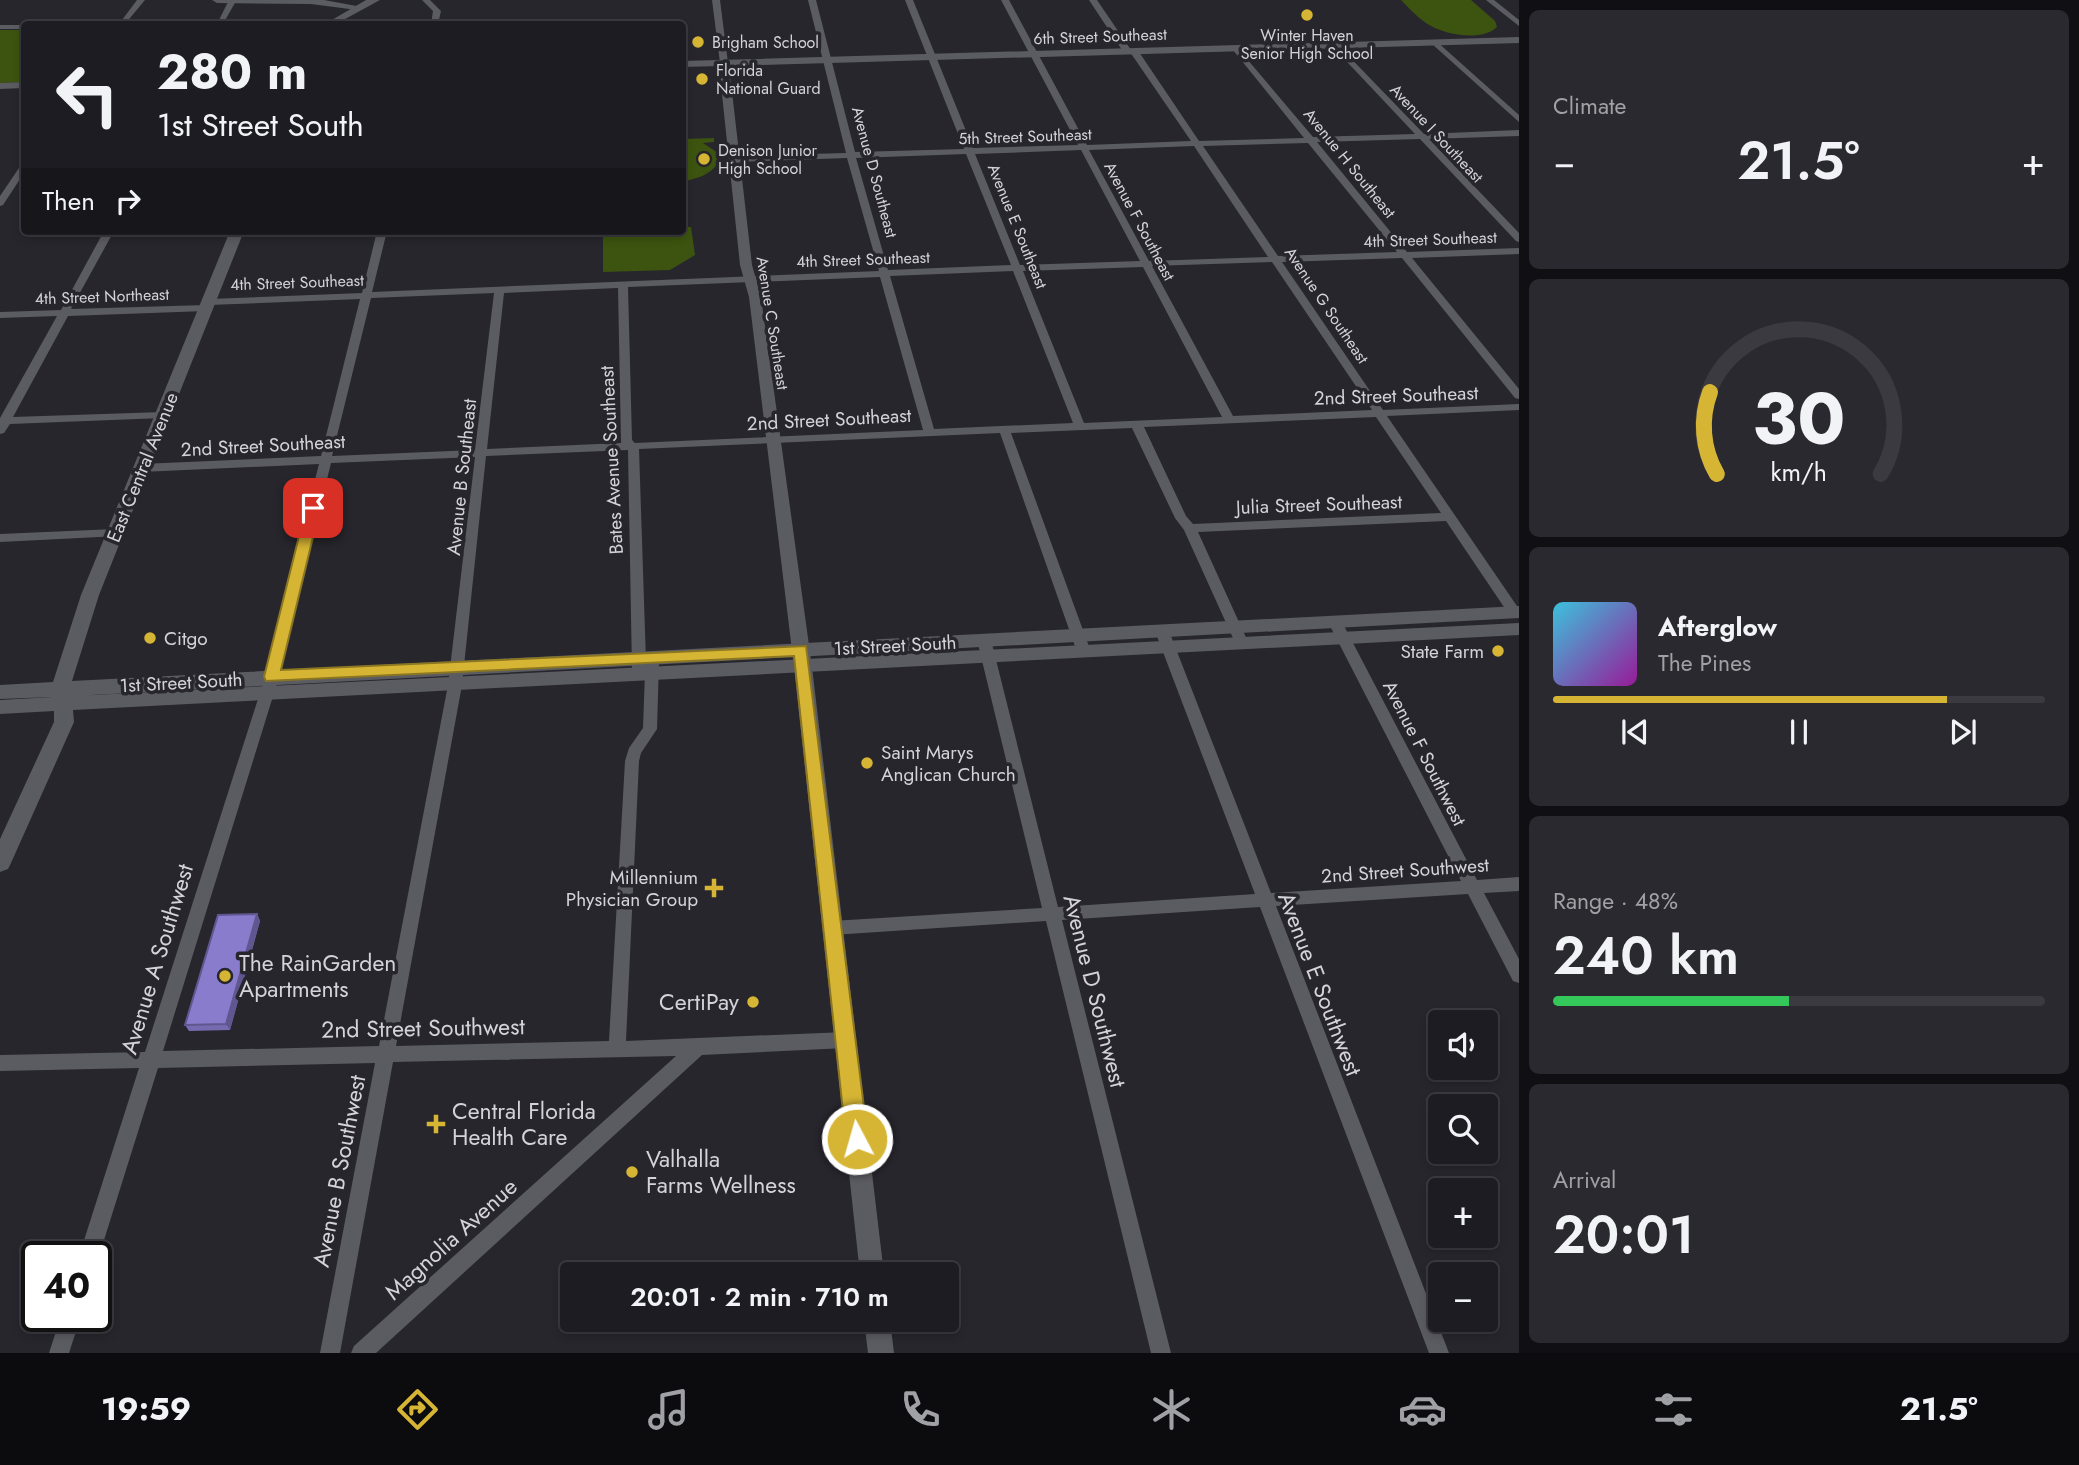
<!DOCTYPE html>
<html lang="en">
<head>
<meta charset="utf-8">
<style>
  :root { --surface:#1d1c22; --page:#2a292f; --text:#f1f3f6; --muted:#a0a1a5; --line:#3b3a40; --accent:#d6b534 }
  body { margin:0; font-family:Jost,sans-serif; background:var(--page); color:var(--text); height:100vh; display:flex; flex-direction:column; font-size:26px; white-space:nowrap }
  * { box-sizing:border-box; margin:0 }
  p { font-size:23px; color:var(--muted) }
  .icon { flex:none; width:38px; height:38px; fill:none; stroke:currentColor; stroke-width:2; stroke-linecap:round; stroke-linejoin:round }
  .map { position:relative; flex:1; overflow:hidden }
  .drawer { display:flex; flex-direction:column; gap:10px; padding:10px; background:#100f13; width:560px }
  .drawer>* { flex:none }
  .hud { position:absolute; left:21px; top:21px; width:665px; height:214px; border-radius:7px; box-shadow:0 4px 10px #0003,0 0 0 2px var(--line); background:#1d1c22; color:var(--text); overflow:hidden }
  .tools { position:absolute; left:1428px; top:1010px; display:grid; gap:14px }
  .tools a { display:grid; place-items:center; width:70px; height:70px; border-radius:7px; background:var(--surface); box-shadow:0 4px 10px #0003,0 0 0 2px var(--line); font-size:35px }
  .speed { position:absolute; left:21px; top:1241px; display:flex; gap:14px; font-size:35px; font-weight:700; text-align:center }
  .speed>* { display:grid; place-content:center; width:91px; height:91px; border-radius:50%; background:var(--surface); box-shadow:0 4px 10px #0003,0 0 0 2px var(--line); line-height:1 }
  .speed .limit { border:4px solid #111; border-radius:10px; background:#fff; color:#111 }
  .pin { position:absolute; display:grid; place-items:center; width:60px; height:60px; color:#fff; margin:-30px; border-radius:14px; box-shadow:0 4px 10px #0006 }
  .me { position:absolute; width:77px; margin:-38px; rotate:354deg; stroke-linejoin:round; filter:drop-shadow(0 0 5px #0008) }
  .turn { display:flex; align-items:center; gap:24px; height:147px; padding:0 21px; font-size:32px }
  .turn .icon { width:91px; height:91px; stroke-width:2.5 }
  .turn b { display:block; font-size:49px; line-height:60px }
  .then { display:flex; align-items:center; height:66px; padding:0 21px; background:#0003; gap:14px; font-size:26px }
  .big { font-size:52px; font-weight:600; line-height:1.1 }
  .drawer .widget { flex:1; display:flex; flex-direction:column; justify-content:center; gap:10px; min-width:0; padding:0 24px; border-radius:10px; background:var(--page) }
  .drawer .dial { align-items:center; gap:0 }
  .dial svg { height:182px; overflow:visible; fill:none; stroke:var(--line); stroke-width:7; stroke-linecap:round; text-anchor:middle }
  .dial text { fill:var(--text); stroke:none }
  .song { display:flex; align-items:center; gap:21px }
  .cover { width:84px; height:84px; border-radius:10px; background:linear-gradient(135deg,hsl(190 70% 55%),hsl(300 70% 35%)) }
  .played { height:7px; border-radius:4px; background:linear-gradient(90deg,var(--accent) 80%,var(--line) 80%) }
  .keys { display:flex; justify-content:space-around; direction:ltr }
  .heat { display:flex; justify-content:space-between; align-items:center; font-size:38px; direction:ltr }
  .charge { height:10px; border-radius:5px; background:linear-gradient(90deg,#34c759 48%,var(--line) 0) }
  .trip { position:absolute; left:560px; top:1262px; width:399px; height:70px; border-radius:7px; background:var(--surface); box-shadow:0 4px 10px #0003,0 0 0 2px var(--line); font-weight:600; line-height:70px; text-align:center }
  .dock { display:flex; height:112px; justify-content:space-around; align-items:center; background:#0c0b0e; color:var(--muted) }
  .dock .icon { width:49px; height:49px }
  .dock .selected { color:var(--accent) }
  .dock b { font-size:32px; color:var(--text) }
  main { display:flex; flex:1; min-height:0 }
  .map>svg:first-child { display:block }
  .green { fill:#3c540f }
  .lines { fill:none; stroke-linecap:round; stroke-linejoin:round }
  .minor { fill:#5b5b62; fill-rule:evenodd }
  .tertiary { fill:#5b5b62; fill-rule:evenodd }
  .secondary { fill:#5b5b62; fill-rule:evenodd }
  .wall { fill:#766bb0 }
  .shaded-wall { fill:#605790 }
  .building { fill:#897ccd; stroke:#605790; stroke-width:2 }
  .route { fill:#d6b534; stroke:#8b7622; stroke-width:2 }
  .poi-dot { fill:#d6b534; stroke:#27262d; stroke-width:2.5 }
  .labels { text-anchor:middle; stroke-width:7; stroke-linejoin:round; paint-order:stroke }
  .far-poi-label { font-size:16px; fill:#d4d3d8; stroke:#27262d; text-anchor:start }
  .far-street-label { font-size:16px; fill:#d4d3d8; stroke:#27262d }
  .street-label { font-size:19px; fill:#d4d3d8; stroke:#27262d }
  .poi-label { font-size:19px; fill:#d4d3d8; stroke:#27262d; text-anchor:start }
  .near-street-label { font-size:23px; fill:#d4d3d8; stroke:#27262d }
  .near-poi-label { font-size:23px; fill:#d4d3d8; stroke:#27262d; text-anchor:start }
</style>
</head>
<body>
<main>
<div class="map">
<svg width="1519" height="1353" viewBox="0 0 1519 1353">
  <rect width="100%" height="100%" fill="#27262d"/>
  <path class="green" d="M 1401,0 L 1471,0 L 1495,21 L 1497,27 C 1482,42 1443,35 1426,23 C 1417,17 1409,8 1401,0 Z
    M 0,30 L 24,30 L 24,82 L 0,83 Z
    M 714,138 L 714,142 L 703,143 L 718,153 L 719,162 C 710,175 697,179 683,181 L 683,139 Z
    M 683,227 L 691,227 L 695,255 L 670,270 L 603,272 L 603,231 L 682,231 Z"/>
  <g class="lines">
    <path class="minor" d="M 137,0 L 145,0 L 125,24 L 119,24 Z
      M 229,0 L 236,1 L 223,24 L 217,24 Z
      M 422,0 L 430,0 L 441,11 L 438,24 L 431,24 L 433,11 Z
      M 712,0 L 720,0 L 728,63 L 724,65 L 720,63 Z
      M 808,0 L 816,0 L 855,152 L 964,149 L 905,0 L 913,0 L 973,148 L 1078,145 L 1001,0 L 1009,0 L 1087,145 L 1191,141 L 1130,52 L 1124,53 L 1089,0 L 1097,0 L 1131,50 L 1137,49 L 1199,141 L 1304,138 L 1233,50 L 1233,46 L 1236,46 L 1313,137 L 1415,134 L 1333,47 L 1332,45 L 1336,43 L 1424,134 L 1519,130 L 1519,136 L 1429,139 L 1519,233 L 1519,242 L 1516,241 L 1420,139 L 1317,142 L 1407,252 L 1519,248 L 1519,254 L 1412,258 L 1519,389 L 1519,399 L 1515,398 L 1402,258 L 1282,262 L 1383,410 L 1519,404 L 1519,410 L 1387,416 L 1519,609 L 1519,616 L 1510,616 L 1446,521 L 1198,532 L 1249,644 L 1247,647 L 1237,647 L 1184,530 L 1175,518 L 1132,428 L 1011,433 L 1091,652 L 1084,657 L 1077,652 L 1000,433 L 639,449 L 646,661 L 652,657 L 659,662 L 657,729 L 641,753 L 639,761 L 626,1041 L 846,1032 L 852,1034 L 855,1040 L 852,1046 L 846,1048 L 702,1055 L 376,1353 L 351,1353 L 354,1346 L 676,1056 L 393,1062 L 340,1353 L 320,1353 L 375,1063 L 158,1068 L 99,1256 L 96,1262 L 96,1256 L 79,1256 L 139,1068 L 0,1071 L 0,1055 L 145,1052 L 265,677 L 319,464 L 141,472 L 135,468 L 141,464 L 321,456 L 360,299 L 209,305 L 204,302 L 209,299 L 362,293 L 377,231 L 387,231 L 372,292 L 879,271 L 847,158 L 733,162 L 729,159 L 733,156 L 846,153 ZM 1308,143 L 1397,252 L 1278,256 L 1203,146 ZM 1194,146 L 1268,257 L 1149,261 L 1089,150 ZM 1081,150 L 1140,261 L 1020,265 L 975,154 ZM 966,154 L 1011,265 L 888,270 L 856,158 ZM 1272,262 L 1372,410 L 1233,416 L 1152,266 ZM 1143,267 L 1222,417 L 1084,423 L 1023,271 ZM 1013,271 L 1073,423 L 934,429 L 890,276 ZM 880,277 L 923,430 L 635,443 L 632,440 L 628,287 ZM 618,288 L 621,443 L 487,449 L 504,293 ZM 494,293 L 475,450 L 332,456 L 371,298 ZM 1376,417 L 1441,513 L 1193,524 L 1186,516 L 1144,427 ZM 628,450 L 632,670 L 639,675 L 645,672 L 643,728 L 629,748 L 625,761 L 609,1041 L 396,1046 L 462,685 L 486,456 ZM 475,457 L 448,685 L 379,1046 L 163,1051 L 279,677 L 331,463 Z
      M 1486,0 L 1494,0 L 1519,20 L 1519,26 Z
      M 0,25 L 24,25 L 24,29 L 0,29 Z
      M 1435,40 L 1519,115 L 1519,122 L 1432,44 L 1431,42 Z
      M 24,164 L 24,173 L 3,205 L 0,206 L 0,196 L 21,165 Z
      M 104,231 L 114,231 L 71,309 L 206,305 L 211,308 L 206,311 L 68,316 L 13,417 L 163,412 L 169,415 L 163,418 L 10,424 L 4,433 L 0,434 L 0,418 L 57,316 L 0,318 L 0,312 L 61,310 Z
      M 115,529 L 121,533 L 119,536 L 0,542 L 0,534 Z
      M 1335,617 L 1342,622 L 1477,880 L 1519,877 L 1519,891 L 1484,893 L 1519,959 L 1519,983 L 1513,981 L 1468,894 L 1276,906 L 1449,1353 L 1429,1353 L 1260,907 L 1062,920 L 1171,1353 L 1151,1353 L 1046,921 L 832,935 L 826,933 L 824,928 L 826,923 L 832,921 L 1042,908 L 977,640 L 984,635 L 991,640 L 1058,907 L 1255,894 L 1155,631 L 1162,626 L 1169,631 L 1271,893 L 1461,881 L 1328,622 Z
      M 61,1316 L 81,1316 L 69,1353 L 49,1353 Z"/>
    <path class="tertiary" d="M 212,0 L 324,0 L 362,7 L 357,10 L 311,4 L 217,3 Z
      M 1519,37 L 1519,43 L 729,66 L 752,265 L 761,297 L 812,667 L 884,1274 L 860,1274 L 794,667 L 749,297 L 740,265 L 719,66 L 682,67 L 682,61 Z
      M 24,82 L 24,88 L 0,89 L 0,83 Z
      M 864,1320 L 890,1320 L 894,1353 L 868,1353 Z"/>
    <path class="secondary" d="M 366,0 L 380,0 L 336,24 L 325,24 Z
      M 230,231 L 244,231 L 99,595 L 72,681 L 1519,606 L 1519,618 L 73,696 L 1519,623 L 1519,635 L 73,710 L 74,722 L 11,863 L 8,869 L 0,872 L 0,839 L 54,722 L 54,711 L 0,714 L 0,700 L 53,697 L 0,699 L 0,685 L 53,682 L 81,595 Z"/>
  </g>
  <path class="wall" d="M 257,914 L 260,921 L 230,1030 L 189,1031 L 185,1025 Z"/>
  <path class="shaded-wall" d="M 257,914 L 260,921 L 230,1030 L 226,1024 Z"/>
  <path class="building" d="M 257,914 L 226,1024 L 185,1025 L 218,915 Z"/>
  <path class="route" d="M 313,503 L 320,508 L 281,670 L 806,646 L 868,1139 L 864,1146 L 857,1149 L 849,1146 L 846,1139 L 794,656 L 266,681 L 264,677 L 306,508 Z"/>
  <g class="poi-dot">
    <circle cx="1307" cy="15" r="7"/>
    <circle cx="698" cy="42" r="7"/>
    <circle cx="702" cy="79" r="7"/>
    <circle cx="704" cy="159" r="7"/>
    <circle cx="150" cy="638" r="7"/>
    <circle cx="1498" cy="651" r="7"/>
    <circle cx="867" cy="763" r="7"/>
    <path d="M710.5 877.5h7v7h7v7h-7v7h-7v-7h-7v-7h7z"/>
    <circle cx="225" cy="976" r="7"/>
    <circle cx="753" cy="1002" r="7"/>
    <path d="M432.5 1113.5h7v7h7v7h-7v7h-7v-7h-7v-7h7z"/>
    <circle cx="632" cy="1172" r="7"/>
  </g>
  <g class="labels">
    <g class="far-poi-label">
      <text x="1307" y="41" text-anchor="middle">Winter Haven<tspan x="1307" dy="18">Senior High School</tspan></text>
      <text x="712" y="48">Brigham School</text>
      <text x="716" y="76">Florida<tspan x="716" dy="18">National Guard</tspan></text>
      <text x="718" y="156">Denison Junior<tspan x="718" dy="18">High School</tspan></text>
    </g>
    <g class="far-street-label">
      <text transform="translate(1100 36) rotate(-2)" y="6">6th Street Southeast</text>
      <text transform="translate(1437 133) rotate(47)" y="6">Avenue I Southeast</text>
      <text transform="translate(1025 136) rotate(-2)" y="6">5th Street Southeast</text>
      <text transform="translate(1350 163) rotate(51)" y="6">Avenue H Southeast</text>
      <text transform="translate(875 172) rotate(75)" y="6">Avenue D Southeast</text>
      <text transform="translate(1140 221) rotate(62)" y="6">Avenue F Southeast</text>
      <text transform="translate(1018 226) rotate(68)" y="6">Avenue E Southeast</text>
      <text transform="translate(1430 239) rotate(-2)" y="6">4th Street Southeast</text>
      <text transform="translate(863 259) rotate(-2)" y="6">4th Street Southeast</text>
      <text transform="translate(297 282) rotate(-2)" y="6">4th Street Southeast</text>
      <text transform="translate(102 296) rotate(-2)" y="6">4th Street Northeast</text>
      <text transform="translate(1327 305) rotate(56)" y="6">Avenue G Southeast</text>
      <text transform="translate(773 323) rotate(81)" y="6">Avenue C Southeast</text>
    </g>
    <g class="street-label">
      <text transform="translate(1396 395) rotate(-2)" y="7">2nd Street Southeast</text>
      <text transform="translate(829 419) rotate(-3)" y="7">2nd Street Southeast</text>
      <text transform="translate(263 445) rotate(-3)" y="7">2nd Street Southeast</text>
      <text transform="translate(611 460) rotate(-93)" y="7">Bates Avenue Southeast</text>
      <text transform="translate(142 467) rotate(-68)" y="7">East Central Avenue</text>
      <text transform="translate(461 477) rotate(-84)" y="7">Avenue B Southeast</text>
      <text transform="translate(1319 504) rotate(-2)" y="7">Julia Street Southeast</text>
      <text transform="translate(895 645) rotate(-3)" y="7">1st Street South</text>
      <text transform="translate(181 682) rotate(-3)" y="7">1st Street South</text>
      <text transform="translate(1425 753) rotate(63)" y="7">Avenue F Southwest</text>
      <text transform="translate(1405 870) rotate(-4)" y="7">2nd Street Southwest</text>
    </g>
    <g class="poi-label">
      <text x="164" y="645">Citgo</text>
      <text x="1484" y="658" text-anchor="end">State Farm</text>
      <text x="881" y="759">Saint Marys<tspan x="881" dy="22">Anglican Church</tspan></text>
      <text x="698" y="884" text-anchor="end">Millennium<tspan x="698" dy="22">Physician Group</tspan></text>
    </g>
    <g class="near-street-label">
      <text transform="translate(157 959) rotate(-73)" y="8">Avenue A Southwest</text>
      <text transform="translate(1320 984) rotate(69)" y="8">Avenue E Southwest</text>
      <text transform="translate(1095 991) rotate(76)" y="8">Avenue D Southwest</text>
      <text transform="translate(423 1028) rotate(-1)" y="8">2nd Street Southwest</text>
      <text transform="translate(339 1171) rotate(-79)" y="8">Avenue B Southwest</text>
      <text transform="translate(451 1239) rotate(-42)" y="8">Magnolia Avenue</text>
    </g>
    <g class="near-poi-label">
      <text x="239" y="971">The RainGarden<tspan x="239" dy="26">Apartments</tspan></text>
      <text x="739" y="1010" text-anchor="end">CertiPay</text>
      <text x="452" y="1119">Central Florida<tspan x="452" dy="26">Health Care</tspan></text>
      <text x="646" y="1167">Valhalla<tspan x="646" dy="26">Farms Wellness</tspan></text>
    </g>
  </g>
</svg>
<div class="tools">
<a><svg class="icon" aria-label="sound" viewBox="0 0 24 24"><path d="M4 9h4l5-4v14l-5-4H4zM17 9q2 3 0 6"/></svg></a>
<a><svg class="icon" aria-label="search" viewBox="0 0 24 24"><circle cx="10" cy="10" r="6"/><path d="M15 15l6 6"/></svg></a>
<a>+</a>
<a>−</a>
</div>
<div class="speed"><div class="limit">40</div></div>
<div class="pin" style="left:313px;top:508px;background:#d93025"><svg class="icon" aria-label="arrive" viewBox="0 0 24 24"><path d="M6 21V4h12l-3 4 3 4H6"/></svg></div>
<svg class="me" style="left:857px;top:1139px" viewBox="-20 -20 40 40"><circle r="17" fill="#d6b534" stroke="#fff" stroke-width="3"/><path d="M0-11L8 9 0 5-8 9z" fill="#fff"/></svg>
<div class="trip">20:01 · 2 min · 710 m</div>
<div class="hud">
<div class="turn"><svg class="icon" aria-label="left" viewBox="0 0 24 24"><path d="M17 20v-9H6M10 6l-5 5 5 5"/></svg><div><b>280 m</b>1st Street South</div></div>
<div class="then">Then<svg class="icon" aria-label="right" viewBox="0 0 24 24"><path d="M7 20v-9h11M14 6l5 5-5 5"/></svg></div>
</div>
</div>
<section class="drawer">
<div class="widget"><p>Climate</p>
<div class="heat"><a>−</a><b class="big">21.5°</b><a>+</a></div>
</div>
<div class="widget dial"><svg viewBox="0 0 100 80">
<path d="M14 69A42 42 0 1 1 86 69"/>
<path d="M14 69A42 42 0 0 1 11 33" stroke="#d6b534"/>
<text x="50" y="56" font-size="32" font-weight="700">30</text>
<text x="50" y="72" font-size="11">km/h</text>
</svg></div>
<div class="widget">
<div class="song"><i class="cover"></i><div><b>Afterglow</b><p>The Pines</p></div></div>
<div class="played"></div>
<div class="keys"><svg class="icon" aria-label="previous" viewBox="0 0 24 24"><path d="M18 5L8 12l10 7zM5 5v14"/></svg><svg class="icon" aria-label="pause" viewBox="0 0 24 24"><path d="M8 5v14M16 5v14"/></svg><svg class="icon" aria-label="next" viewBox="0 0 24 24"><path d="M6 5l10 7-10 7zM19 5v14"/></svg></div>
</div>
<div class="widget"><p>Range · 48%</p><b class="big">240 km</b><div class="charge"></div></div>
<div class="widget"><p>Arrival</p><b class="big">20:01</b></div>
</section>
</main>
<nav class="dock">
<b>19:59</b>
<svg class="icon selected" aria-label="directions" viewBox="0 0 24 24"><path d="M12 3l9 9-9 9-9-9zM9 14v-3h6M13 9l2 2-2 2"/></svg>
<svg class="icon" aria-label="music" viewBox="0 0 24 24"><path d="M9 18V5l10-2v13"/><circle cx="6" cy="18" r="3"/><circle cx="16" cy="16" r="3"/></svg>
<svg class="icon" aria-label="phone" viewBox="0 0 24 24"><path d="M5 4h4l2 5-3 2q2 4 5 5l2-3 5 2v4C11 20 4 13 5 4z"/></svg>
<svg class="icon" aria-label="climate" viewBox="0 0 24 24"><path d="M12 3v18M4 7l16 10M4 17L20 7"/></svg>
<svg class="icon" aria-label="car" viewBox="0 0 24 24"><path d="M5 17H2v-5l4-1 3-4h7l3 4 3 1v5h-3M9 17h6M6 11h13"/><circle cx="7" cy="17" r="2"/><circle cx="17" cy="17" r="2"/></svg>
<svg class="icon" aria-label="filters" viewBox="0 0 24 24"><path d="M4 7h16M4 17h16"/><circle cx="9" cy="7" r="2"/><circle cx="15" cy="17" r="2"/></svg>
<b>21.5°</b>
</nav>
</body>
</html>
